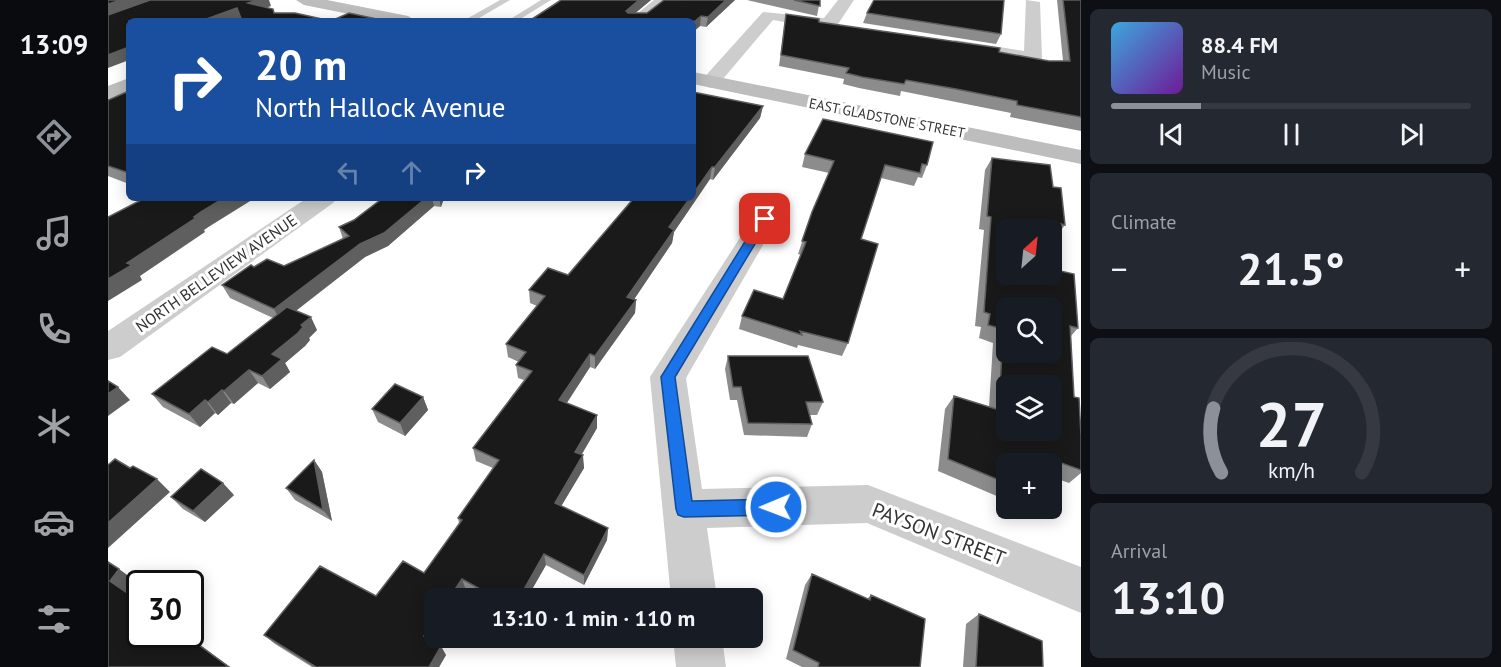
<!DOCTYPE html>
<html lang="en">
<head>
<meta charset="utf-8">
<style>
  :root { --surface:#171b24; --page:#242831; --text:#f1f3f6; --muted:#9ea1a6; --line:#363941; --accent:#8c9099 }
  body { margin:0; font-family:"PT Sans",sans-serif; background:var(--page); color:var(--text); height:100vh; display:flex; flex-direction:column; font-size:22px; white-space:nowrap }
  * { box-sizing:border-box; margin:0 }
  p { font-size:20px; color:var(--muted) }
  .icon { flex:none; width:33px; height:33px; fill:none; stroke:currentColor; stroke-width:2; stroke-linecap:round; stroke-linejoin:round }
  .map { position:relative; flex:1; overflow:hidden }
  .side { display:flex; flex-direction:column; gap:9px; padding:9px; background:#0d0f14; width:420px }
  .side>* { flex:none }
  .guide { position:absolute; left:18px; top:18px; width:570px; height:183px; border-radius:9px; box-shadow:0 3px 15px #0003; background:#1a4fa0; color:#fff; overflow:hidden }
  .needle { width:39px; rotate:27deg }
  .tools { position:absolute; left:888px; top:219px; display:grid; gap:12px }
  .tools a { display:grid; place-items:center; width:66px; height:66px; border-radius:9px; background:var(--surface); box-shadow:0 3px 15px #0003; font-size:30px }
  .speed { position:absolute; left:18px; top:570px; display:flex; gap:12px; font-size:30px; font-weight:700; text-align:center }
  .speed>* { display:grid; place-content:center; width:78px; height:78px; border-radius:50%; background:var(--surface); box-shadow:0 3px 15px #0003; line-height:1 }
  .speed .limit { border:3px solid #111; border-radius:9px; background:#fff; color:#111 }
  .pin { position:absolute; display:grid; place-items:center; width:51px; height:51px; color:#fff; margin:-26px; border-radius:12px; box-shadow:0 3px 9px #0006 }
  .me { position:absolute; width:66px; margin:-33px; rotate:269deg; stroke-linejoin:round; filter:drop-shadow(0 0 4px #0008) }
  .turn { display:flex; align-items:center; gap:21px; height:126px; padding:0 30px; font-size:27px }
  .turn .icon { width:78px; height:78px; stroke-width:2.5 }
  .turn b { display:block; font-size:42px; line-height:51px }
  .lanes { display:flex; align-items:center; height:57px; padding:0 30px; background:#0003; justify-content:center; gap:30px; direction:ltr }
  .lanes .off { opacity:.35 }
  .big { font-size:45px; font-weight:700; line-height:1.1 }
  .side .widget { flex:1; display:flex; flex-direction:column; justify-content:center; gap:9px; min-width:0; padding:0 21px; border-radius:9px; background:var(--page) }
  .side .dial { align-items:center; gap:0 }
  .dial svg { height:156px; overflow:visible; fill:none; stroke:var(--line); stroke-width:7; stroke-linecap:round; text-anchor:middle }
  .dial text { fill:var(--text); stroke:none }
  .song { display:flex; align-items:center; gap:18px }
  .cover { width:72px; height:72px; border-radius:9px; background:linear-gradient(135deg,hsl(200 70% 55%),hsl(280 70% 35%)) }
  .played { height:6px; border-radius:3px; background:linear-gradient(90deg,var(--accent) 25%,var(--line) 25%) }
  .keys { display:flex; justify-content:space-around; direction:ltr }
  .heat { display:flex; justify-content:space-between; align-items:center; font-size:33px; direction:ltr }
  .trip { position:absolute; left:316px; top:588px; width:339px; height:60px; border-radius:9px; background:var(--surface); box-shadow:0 3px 15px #0003; font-weight:700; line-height:60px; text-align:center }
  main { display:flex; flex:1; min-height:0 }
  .tabs { display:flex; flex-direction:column; width:108px; justify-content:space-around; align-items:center; background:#090b0e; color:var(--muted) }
  .tabs .icon { width:42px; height:42px }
  .tabs .active { color:var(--accent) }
  .tabs b { font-size:27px; color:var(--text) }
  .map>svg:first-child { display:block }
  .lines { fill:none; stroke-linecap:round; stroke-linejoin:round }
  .lane { fill:#cdcdcd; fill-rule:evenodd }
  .street { fill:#cdcdcd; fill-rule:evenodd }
  .secondary { fill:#bdbdbd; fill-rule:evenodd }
  .wall { fill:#8c8c8c }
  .shaded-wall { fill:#5f5f5f }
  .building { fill:#1a1a1a; stroke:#5f5f5f; stroke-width:1.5; fill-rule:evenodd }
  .route { fill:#1a73e8; stroke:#114b97; stroke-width:1.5 }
  .labels { text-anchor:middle; stroke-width:6; stroke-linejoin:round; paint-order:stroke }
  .far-street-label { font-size:14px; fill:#333; stroke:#fff }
  .street-label { font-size:16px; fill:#333; stroke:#fff }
  .near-street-label { font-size:20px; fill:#333; stroke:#fff }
</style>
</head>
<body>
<main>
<nav class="tabs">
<b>13:09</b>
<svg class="icon active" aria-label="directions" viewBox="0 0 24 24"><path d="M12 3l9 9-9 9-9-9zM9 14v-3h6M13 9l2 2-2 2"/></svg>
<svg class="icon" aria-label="music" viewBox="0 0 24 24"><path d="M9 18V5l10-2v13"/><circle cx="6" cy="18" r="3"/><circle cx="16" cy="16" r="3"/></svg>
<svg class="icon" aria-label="phone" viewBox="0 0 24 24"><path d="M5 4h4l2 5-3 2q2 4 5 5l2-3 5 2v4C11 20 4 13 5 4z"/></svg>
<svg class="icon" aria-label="climate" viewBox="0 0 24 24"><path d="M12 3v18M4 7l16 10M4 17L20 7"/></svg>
<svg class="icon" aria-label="car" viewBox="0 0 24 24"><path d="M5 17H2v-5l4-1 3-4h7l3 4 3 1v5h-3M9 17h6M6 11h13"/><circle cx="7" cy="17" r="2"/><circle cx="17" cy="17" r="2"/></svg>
<svg class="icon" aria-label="filters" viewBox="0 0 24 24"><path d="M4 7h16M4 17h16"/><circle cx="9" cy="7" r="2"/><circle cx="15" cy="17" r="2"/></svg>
</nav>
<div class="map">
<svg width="973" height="667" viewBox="0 0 973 667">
  <rect width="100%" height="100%" fill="#fff"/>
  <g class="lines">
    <path class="lane" d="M 392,0 L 402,0 L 366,21 L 355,21 Z
      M 433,0 L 443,0 L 409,21 L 399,21 Z"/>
    <path class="street" d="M 546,0 L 564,0 L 538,21 L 520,21 Z
      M 730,0 L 746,0 L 728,27 L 720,29 L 665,20 L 609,86 L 602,88 L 592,82 L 655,12 L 716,18 Z
      M 918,0 L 932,2 L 934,58 L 931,62 L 925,63 L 847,50 L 838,45 L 847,40 L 916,51 Z
      M 199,198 L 229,198 L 225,203 L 12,357 L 0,360 L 0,331 Z
      M 657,211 L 666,213 L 670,219 L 578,378 L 594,489 L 760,485 L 973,567 L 973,613 L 759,523 L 599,528 L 609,598 L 563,598 L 542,377 L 648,213 Z
      M 565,638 L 614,638 L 618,667 L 568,667 Z"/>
    <path class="secondary" d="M 188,0 L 219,0 L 300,16 L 308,21 L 276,21 L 196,5 Z
      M 585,72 L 973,150 L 973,164 L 585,84 Z
      M 21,78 L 21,91 L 0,99 L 0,86 Z"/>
  </g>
  <path class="wall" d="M 543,0 L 527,13 L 539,13 L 627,0 L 598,27 L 592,26 L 585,32 L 585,21 L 421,21 Z
    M 639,0 L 712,0 L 709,16 Z
    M 949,0 L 973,0 L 973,131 L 902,117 L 903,113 L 793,91 L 792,96 L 751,88 L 735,84 L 736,79 L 671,66 L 678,14 L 711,22 L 941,61 L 955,61 Z
    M 759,13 L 893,34 L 888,44 L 755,23 Z
    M 21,91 L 21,184 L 0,176 L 0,100 Z
    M 585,92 L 655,106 L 652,118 L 605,180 L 602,179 L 566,232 L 564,243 L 526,299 L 528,300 L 527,313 L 487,369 L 482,367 L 459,403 L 489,415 L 489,428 L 474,454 L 476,468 L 453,506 L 500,528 L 499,540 L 476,585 L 438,565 L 419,598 L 373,598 L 358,590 L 353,598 L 327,598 L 327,638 L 325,641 L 338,655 L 331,667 L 204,667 L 167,644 L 156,635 L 268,596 L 316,573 L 351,523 L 350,518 L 385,468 L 368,461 L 365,448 L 416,380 L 410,378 L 408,365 L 411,362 L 400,357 L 398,344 L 429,306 L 422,303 L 421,290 L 460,275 L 585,198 Z
    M 715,119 L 819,165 L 814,178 L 810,177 L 806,186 L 773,178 L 753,239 L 740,343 L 734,356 L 690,345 L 689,348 L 631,329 L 634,316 L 675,299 L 693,255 L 690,254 L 704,212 L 721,173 L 694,167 L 697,154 Z
    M 884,158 L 945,187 L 957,225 L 950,234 L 952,271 L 970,328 L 963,336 L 966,397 L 973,436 L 973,473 L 961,483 L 944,477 L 944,464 L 898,464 L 898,500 L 830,471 L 837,409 L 846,396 L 881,407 L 885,343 L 871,338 L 873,327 L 867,326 L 876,230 L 871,229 L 877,170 Z
    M 275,198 L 336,198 L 333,207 L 326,206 L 280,246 L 257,257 L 188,311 L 209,330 L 201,338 L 202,340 L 197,346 L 177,363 L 182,372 L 162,389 L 150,383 L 126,404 L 123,403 L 110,415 L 107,413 L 92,427 L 55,407 L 44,394 L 119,354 L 165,318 L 122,298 L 114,285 L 146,267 L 176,266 L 235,239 L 231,227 L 246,220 Z
    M 620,356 L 715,402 L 709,415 L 702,415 L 704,424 L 699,437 L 636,435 L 629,400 L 622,400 L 617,369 Z
    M 315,397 L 320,410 L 297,436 L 270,422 L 264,409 Z
    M 206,460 L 214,472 L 224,521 L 187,500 L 178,488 Z
    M 126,495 L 97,522 L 75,509 L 63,497 Z
    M 704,574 L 759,599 L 763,595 L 812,667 L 694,667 L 678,659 L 697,585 Z
    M 871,614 L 935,667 L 855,667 L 858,624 Z"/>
  <path class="shaded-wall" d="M 13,0 L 48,0 L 0,16 L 0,4 Z
    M 150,0 L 161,0 L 163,6 L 144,13 L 140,3 Z
    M 531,0 L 543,0 L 518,21 L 518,11 Z
    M 618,0 L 627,0 L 598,27 L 600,17 Z
    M 129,8 L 133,18 L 124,21 L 93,21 Z
    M 593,16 L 592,26 L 585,32 L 585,23 Z
    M 21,47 L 21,60 L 0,68 L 0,55 Z
    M 655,106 L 652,118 L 605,180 L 607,167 Z
    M 604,167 L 602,179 L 566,232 L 564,243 L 519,310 L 519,297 L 561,227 L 582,198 L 585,198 L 585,194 Z
    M 116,198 L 147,198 L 102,226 L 96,230 L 97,232 L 32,276 L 34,280 L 0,301 L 0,279 L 19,263 L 93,212 Z
    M 318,198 L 324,198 L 326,206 L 280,246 L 257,257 L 173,322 L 166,309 L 252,244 Z
    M 331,198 L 336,198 L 333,207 Z
    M 528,300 L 527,313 L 487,369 L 487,356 Z
    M 203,317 L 209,330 L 201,338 L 202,340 L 197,346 L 177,363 L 182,372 L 162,389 L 154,376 L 164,354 L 193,325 Z
    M 482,354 L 482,367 L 452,413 L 451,400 Z
    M 141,370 L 150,383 L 126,404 L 116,391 Z
    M 10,387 L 22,400 L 0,416 L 0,394 Z
    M 114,390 L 123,403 L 110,415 L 100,402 Z
    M 315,397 L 320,410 L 297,436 L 292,423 Z
    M 97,400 L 107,413 L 92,427 L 81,414 Z
    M 489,415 L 489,428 L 468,464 L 467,452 Z
    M 475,455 L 476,468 L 448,515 L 447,503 Z
    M 206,460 L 214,472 L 224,521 L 215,510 Z
    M 49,479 L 62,492 L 0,548 L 0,523 Z
    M 115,483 L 126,495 L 97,522 L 85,511 Z
    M 500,528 L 499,540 L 476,585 L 476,575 Z
    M 436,554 L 438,565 L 419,598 L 411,598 Z
    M 11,569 L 26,580 L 18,592 L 32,602 L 2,581 Z
    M 354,579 L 358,590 L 353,598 L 341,598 Z
    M 327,620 L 327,638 L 322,646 L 316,636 Z
    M 76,634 L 77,634 L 122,667 L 121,667 Z
    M 333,646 L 338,655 L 331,667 L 321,667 Z"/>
  <path class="building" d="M 0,0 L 13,0 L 0,4 Z
    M 42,0 L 150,0 L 140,3 L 165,9 L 166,13 L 187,13 L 223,21 L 241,13 L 278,21 L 134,21 L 129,8 L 93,21 L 21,21 L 21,47 L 0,55 L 0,15 Z
    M 453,0 L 531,0 L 518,11 L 520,13 L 539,13 L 556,0 L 618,0 L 600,17 L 593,16 L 585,23 L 585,21 L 421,21 Z
    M 686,0 L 712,0 L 712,6 Z
    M 766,0 L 896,0 L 893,34 L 759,13 Z
    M 955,0 L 973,0 L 973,117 L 909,105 L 909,101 L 848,89 L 798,80 L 796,84 L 754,77 L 738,73 L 741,68 L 673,55 L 678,14 L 711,19 L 711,22 L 892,48 L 891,52 L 941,61 L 962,61 Z
    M 21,91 L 21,173 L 0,166 L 0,100 Z
    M 585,92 L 655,106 L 607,167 L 604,167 L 585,194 Z
    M 715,119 L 825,142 L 819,165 L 814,164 L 812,173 L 777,165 L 753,239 L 770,244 L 740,343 L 692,331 L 694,335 L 634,316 L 646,290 L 675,299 L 698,242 L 694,241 L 704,212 L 726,161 L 697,154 Z
    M 884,158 L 942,165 L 945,187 L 953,188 L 957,225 L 950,223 L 952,271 L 966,274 L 970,328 L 962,326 L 966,397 L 971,398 L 973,436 L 973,470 L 931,455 L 931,464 L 898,464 L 898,483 L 840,459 L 846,396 L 891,410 L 895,329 L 880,325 L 882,314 L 876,312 L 883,217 L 879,216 ZM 898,230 L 944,230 L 944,274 L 898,274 ZM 898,308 L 944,308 L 944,352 L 898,352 ZM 898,386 L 944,386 L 944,430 L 898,430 Z
    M 37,198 L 116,198 L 93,212 L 86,217 L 88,218 L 19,263 L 24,265 L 0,279 L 0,217 Z
    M 275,198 L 318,198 L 276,233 L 252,244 L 166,309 L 114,285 L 143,265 L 146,267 L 159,259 L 176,266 L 241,236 L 231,227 L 246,220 Z
    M 526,198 L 582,198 L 561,227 L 566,230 L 519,297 L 528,300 L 487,356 L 482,354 L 451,400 L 489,415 L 467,452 L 475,455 L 447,503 L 500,528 L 476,575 L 436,554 L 411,598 L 388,598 L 354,579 L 341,598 L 327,598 L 327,620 L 316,636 L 333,646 L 321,667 L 208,667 L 156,635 L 212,566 L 268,596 L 295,561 L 316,573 L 354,520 L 350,518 L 391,460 L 365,448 L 424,371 L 408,365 L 418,352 L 398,344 L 437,296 L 421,290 L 440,268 L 460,275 Z
    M 179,307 L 203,317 L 193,325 L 195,327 L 190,333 L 164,354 L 174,359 L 154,376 L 141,370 L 116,391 L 114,390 L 100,402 L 97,400 L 81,414 L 44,394 L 104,347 L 119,354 Z
    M 620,356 L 700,356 L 715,402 L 698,402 L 704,424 L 640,423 L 633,387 L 625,387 Z
    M 0,381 L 10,387 L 0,394 Z
    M 287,384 L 315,397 L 292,423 L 264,409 Z
    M 7,459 L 22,468 L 25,466 L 49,479 L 0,523 L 0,465 Z
    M 206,460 L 215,510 L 178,488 Z
    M 93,469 L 115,483 L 85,511 L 63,497 Z
    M 0,562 L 11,569 L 2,581 L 32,602 L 32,634 L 76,634 L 121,667 L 0,667 Z
    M 704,574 L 762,600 L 763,595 L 817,619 L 812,667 L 710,667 L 711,663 L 685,650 Z
    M 871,614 L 934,641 L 935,667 L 868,667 Z"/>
  <path class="route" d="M 657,216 L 662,219 L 567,377 L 584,501 L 668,499 L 674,501 L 677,507 L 674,512 L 668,515 L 576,517 L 570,515 L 568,509 L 553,377 L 651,219 Z"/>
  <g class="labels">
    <g class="far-street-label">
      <text transform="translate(779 118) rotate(11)" y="5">EAST GLADSTONE STREET</text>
    </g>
    <g class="street-label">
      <text transform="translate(108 273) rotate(-35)" y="6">NORTH BELLEVIEW AVENUE</text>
    </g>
    <g class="near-street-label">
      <text transform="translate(831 534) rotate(21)" y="7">PAYSON STREET</text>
    </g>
  </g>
</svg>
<div class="tools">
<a><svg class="needle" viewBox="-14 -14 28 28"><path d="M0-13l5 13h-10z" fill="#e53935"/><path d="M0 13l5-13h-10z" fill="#9ea1a6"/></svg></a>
<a><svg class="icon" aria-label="search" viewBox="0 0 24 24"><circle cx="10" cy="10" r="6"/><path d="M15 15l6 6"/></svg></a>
<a><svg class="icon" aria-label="layers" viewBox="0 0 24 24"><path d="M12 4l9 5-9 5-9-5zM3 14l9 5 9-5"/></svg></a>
<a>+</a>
</div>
<div class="speed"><div class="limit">30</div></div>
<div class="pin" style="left:657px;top:219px;background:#d93025"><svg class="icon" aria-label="arrive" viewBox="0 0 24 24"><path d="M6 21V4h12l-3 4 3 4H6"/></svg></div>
<svg class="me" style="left:668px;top:507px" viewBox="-20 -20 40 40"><circle r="17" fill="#1a73e8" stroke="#fff" stroke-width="3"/><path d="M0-11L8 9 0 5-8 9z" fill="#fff"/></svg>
<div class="trip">13:10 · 1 min · 110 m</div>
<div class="guide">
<div class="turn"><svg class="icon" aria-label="right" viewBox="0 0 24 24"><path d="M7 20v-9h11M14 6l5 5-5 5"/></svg><div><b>20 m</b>North Hallock Avenue</div></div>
<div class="lanes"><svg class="icon off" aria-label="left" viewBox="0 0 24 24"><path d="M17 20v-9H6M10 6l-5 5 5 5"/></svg><svg class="icon off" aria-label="ahead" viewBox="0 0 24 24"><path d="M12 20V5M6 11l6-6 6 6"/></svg><svg class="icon" aria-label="right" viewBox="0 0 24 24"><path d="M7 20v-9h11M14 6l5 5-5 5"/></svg></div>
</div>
</div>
<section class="side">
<div class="widget">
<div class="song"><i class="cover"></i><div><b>88.4 FM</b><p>Music</p></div></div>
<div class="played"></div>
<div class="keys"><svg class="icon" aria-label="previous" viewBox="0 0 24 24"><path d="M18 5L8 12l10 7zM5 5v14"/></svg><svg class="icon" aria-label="pause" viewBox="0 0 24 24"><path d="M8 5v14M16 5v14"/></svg><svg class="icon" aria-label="next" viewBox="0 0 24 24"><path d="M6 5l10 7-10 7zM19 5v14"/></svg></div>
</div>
<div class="widget"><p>Climate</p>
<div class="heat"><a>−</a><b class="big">21.5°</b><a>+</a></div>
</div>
<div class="widget dial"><svg viewBox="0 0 100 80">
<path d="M14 69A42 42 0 1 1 86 69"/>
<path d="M14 69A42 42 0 0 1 10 36" stroke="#8c9099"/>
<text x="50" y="56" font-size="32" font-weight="700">27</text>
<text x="50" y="72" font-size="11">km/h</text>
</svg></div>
<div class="widget"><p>Arrival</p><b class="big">13:10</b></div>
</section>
</main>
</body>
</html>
